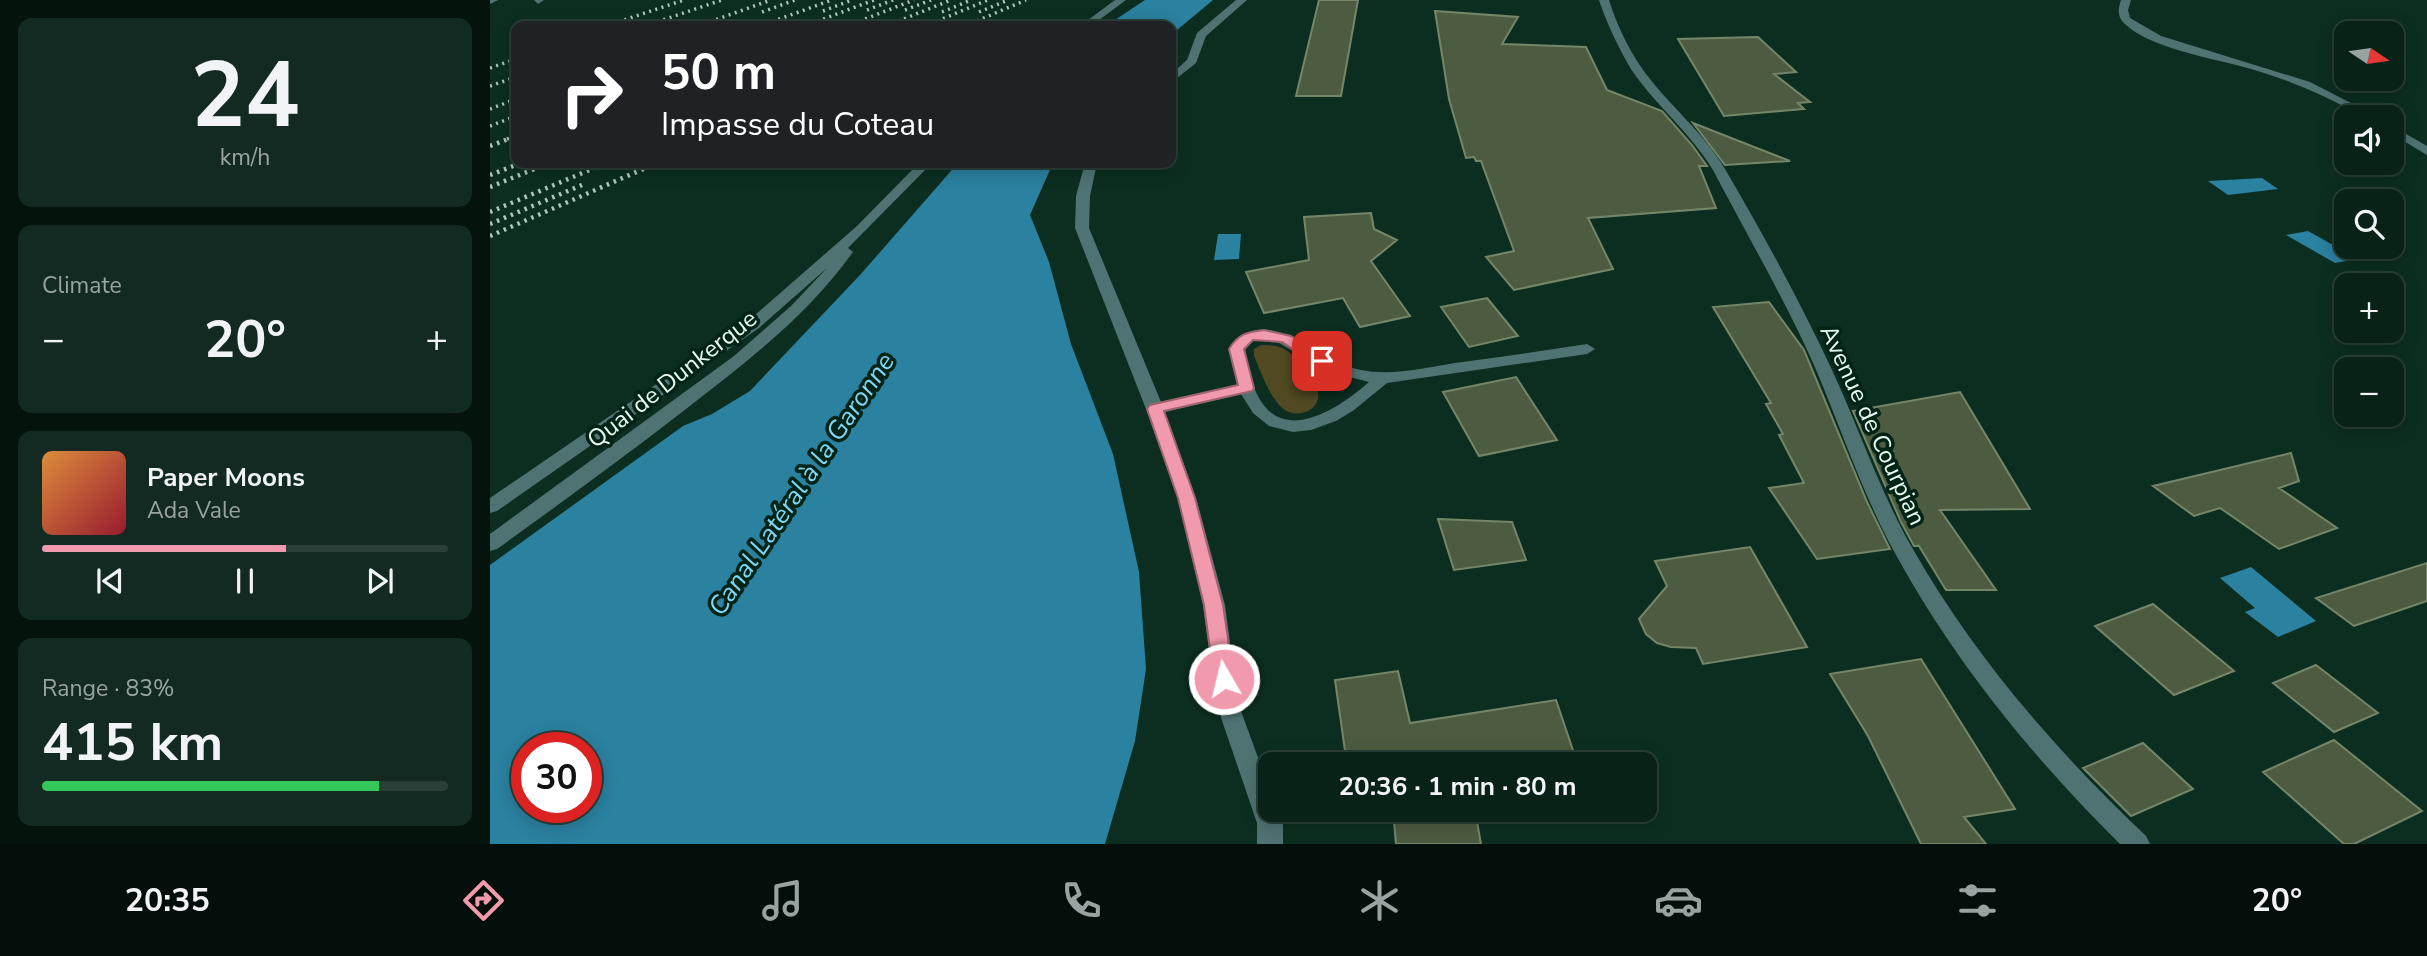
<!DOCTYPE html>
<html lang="en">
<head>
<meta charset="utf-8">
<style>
  :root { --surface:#092218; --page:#122a21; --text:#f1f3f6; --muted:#99a4a2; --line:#293f37; --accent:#f29aad }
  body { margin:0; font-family:"Nunito Sans",sans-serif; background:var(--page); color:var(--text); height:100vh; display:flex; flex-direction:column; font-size:26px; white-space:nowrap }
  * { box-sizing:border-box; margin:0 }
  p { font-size:23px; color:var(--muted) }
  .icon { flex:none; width:38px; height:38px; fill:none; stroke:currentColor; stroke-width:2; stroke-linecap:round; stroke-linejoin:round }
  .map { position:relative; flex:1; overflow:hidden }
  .details { display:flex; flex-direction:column; gap:18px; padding:18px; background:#05130d; width:490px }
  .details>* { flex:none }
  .top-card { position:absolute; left:21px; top:21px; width:665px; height:147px; border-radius:14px; box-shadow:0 4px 18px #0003,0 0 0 2px var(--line); background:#202124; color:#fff; overflow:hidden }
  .needle { width:46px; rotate:103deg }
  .controls { position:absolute; left:1844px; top:21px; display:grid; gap:14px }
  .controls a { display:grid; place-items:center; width:70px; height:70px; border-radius:14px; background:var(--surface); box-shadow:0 4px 18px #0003,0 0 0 2px var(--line); font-size:35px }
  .speed { position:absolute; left:21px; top:732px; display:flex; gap:14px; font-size:35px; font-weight:700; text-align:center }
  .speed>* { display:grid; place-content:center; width:91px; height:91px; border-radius:50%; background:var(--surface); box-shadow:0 4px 18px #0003,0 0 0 2px var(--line); line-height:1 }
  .speed .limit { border:10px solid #d22; background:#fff; color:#111 }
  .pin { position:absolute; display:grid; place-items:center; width:60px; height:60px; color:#fff; margin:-30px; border-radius:14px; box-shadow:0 4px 10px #0006 }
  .me { position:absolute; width:77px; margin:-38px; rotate:352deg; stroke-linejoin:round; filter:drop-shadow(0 0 5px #0008) }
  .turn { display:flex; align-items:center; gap:24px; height:147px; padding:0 35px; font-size:32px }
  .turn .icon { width:91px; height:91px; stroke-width:2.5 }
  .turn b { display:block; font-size:49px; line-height:60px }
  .big { font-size:52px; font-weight:700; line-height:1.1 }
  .details .tile { flex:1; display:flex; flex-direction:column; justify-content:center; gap:10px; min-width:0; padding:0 24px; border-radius:14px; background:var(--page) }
  .details .dial { align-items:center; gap:0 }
  .dial b { font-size:91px; line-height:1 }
  .song { display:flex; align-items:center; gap:21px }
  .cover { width:84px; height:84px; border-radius:10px; background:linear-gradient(135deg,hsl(30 70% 55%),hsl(350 70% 35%)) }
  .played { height:7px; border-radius:4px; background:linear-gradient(90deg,var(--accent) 60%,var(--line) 60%) }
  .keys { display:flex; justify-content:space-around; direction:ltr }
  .heat { display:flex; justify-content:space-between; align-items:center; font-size:38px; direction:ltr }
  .charge { height:10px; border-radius:5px; background:linear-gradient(90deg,#34c759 83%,var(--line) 0) }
  .trip { position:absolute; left:768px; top:752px; width:399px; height:70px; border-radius:14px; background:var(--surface); box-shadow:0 4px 18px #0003,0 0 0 2px var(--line); font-weight:700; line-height:70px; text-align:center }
  .dock { display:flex; height:112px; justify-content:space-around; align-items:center; background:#040e0a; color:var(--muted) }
  .dock .icon { width:49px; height:49px }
  .dock .on { color:var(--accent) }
  .dock b { font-size:32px; color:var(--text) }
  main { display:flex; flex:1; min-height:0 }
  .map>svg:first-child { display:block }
  .green { fill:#504922 }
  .water { fill:#2b81a0; fill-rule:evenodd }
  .building { fill:#4d5c40; stroke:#758668; stroke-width:2 }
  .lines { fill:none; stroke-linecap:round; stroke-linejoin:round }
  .minor { fill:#4f7372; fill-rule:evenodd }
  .rail-far1 { stroke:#b0c6bb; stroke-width:3.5; stroke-dasharray:2 4.5; stroke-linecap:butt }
  .rail { stroke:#b0c6bb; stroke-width:4.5; stroke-dasharray:2.5 5; stroke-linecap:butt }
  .route { fill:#f29aad; stroke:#9d6470; stroke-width:2 }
  .labels { text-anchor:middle; stroke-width:7; stroke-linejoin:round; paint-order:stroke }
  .street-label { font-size:24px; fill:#e7faf0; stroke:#022416 }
  .water-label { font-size:26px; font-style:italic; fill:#7fd7fa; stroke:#022416 }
</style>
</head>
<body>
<main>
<section class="details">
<div class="tile dial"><b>24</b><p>km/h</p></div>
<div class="tile"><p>Climate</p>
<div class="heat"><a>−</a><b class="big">20°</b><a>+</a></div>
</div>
<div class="tile">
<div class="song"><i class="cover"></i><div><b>Paper Moons</b><p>Ada Vale</p></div></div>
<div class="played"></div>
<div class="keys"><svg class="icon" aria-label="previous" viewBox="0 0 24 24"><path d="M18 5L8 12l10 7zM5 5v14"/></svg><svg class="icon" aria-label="pause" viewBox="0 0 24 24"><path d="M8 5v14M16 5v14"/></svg><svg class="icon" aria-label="next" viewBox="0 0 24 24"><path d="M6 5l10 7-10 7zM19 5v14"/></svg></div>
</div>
<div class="tile"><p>Range · 83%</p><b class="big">415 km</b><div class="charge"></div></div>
</section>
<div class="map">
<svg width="1937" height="844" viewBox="0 0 1937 844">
  <rect width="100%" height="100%" fill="#0c2e20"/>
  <path class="green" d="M 771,345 C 779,345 785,345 792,348 C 806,354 832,383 828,399 C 824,414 803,418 792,408 C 779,396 771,372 764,356 L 764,349 Z"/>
  <path class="water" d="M 655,0 L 723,0 L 681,35 L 681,26 L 616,26 Z
    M 468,163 L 563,163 L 540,215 L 559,262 L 581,344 L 623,454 L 649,572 L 656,669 L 645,741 L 615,844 L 0,844 L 0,565 L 193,426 L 222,414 L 260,391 L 370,275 ZM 96,747 L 96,807 L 37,807 L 37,747 Z
    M 1772,178 L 1788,189 L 1738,195 L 1718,181 Z
    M 1818,231 L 1868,259 L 1845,263 L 1796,235 Z
    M 728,234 L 751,234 L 749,259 L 724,260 Z
    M 1761,567 L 1826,621 L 1788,637 L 1755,612 L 1765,608 L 1730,578 Z"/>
  <path class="building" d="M 829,0 L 868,0 L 851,96 L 806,96 Z
    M 945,11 L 1028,17 L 1012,44 L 1096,47 L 1117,90 L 1172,111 L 1202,145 L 1217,166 L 1209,166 L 1226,208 L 1098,218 L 1123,269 L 1024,290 L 996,257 L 1024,251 L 991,161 L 986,161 L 984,157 L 976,158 L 959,99 Z
    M 1268,37 L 1306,72 L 1284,74 L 1320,102 L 1308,103 L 1314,109 L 1234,116 L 1188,39 Z
    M 1203,123 L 1300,161 L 1235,165 Z
    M 881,213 L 884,229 L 907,240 L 881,261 L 920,316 L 870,327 L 853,298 L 774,313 L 756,272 L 819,260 L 814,217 Z
    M 997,298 L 1028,336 L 979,347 L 951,307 Z
    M 1279,302 L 1314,350 L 1377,502 L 1400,549 L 1327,559 L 1279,488 L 1314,483 L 1289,435 L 1293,434 L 1276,404 L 1281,403 L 1223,307 Z
    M 1026,377 L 1067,440 L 989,456 L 953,392 Z
    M 1470,392 L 1540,509 L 1450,510 L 1506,590 L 1456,590 L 1429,546 L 1424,546 L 1411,522 L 1363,411 Z
    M 1801,453 L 1809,481 L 1789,488 L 1847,528 L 1789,549 L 1730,508 L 1704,516 L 1663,486 Z
    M 948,519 L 1022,522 L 1036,560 L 964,570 Z
    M 1260,547 L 1317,647 L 1213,664 L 1206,648 L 1181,647 L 1167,643 L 1156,634 L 1149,619 L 1177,586 L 1165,561 Z
    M 1937,563 L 1937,601 L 1864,626 L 1826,598 Z
    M 1663,604 L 1744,671 L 1684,695 L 1605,626 Z
    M 1431,659 L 1525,809 L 1474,817 L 1496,844 L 1431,844 L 1378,736 L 1340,674 Z
    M 1826,665 L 1888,713 L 1844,732 L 1783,683 Z
    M 908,671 L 920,723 L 1066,700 L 1088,765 L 857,765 L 845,680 Z
    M 1844,740 L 1932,811 L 1864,844 L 1854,844 L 1773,772 Z
    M 1653,743 L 1703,789 L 1641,816 L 1593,768 Z
    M 903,810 L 985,810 L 991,844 L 906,844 Z"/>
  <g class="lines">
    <path class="minor" d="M 0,0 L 8,0 L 0,4 Z
      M 44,0 L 54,0 L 48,4 Z
      M 625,0 L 636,0 L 601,26 L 590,26 Z
      M 746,0 L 757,0 L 716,36 L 706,63 L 681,83 L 681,74 L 697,60 L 707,33 Z
      M 1109,0 L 1119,0 C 1126,23 1137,46 1151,67 C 1176,103 1212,130 1235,169 C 1273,234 1310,301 1342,370 C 1369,428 1389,489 1420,544 C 1482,654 1565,750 1656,836 L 1660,844 L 1630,844 C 1540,755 1459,655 1399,542 C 1371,488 1351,429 1327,372 C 1297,303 1258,237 1223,170 C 1200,132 1165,105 1141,69 C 1128,47 1117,24 1109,0 Z
      M 1631,0 L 1641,0 L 1638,10 L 1640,18 L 1671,36 L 1820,82 L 1888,117 L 1874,117 C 1841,99 1807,83 1771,72 C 1735,60 1661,50 1635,24 C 1627,17 1628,9 1631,0 Z
      M 1902,126 L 1937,146 L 1937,155 L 1902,134 Z
      M 429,163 L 442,163 L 358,248 L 363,252 C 318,315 257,362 196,409 C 134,457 71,503 7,549 L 0,551 L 0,534 L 244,356 L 301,306 L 337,268 L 269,328 L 7,511 L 0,513 L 0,498 L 257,322 L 367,226 Z
      M 595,163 L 607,163 L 600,196 L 599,228 L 671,402 L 747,385 L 739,349 C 776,298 827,362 871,370 C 902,376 934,368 965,363 C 1009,357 1053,351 1097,344 L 1105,349 L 1097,354 L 897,383 L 864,410 L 846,421 L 821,430 L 803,432 L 779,426 L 763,413 L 751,394 L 675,412 L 706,498 L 735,605 L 748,703 L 780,790 L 780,810 L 788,810 L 793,823 L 793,844 L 767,844 L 767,823 L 726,703 L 713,605 L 688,498 L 656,409 L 585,228 L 586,196 ZM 770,338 L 789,343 L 837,371 L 879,382 C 846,411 787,449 764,387 C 760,375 758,362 755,350 L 763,341 Z"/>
    <path class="rail-far1" d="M 377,10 L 403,0
      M 415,10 L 441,0
      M 333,11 L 362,0
      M 272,12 L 305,0
      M 452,12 L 481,0
      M 489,12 L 518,0
      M 116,26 L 194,0
      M 155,26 L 232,0
      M 208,26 L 281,0
      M 270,26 L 342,0
      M 315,26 L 384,0
      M 357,26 L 424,0
      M 396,26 L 461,0
      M 435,26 L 498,0
      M 475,26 L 536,0
      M 0,68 L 26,59
      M 0,86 L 26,77
      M 0,109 L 26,99
      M 0,126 L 26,116
      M 17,139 L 26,136"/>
    <path class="rail" d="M 0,146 L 21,138
      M 0,175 L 31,163
      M 0,187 L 59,163
      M 0,212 L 116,163
      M 0,224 L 92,185
      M 0,236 L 167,163"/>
  </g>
  <path class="route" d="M 774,330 L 801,336 L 839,361 L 832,366 L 826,365 L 792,342 L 763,340 L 754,349 L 764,388 L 762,391 L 674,411 L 705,498 L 733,605 L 744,679 L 741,684 L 734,687 L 727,684 L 724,679 L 714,605 L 688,498 L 657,409 L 660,405 L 748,385 L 739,349 C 748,334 757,332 774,330 Z"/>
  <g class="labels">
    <g class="street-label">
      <text transform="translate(182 379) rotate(-38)" y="8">Quai de Dunkerque</text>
      <text transform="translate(1383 425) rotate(65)" y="8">Avenue de Courpian</text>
    </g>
    <g class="water-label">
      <text transform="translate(311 484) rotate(-56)" y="9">Canal Latéral à la Garonne</text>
    </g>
  </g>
</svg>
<div class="controls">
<a><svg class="needle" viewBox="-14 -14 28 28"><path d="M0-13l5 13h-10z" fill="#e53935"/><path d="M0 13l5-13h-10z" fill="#99a4a2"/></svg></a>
<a><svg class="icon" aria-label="sound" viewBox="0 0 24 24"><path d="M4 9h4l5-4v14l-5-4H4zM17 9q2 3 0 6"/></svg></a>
<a><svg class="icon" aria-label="search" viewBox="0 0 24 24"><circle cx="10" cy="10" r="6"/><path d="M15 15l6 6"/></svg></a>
<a>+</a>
<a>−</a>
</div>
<div class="speed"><div class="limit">30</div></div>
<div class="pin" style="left:832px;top:361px;background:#d93025"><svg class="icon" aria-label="arrive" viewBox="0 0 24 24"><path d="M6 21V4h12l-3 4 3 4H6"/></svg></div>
<svg class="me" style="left:734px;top:679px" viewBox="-20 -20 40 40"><circle r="17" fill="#f29aad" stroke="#fff" stroke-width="3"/><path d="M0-11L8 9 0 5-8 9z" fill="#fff"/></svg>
<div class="trip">20:36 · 1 min · 80 m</div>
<div class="top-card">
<div class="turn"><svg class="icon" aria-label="right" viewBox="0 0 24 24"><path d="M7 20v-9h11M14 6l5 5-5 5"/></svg><div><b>50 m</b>Impasse du Coteau</div></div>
</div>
</div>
</main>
<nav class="dock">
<b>20:35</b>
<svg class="icon on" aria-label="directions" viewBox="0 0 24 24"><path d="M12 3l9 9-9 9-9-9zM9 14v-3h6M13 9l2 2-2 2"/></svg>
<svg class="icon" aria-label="music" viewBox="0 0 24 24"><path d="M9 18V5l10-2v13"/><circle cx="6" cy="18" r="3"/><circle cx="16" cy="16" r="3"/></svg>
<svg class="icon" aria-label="phone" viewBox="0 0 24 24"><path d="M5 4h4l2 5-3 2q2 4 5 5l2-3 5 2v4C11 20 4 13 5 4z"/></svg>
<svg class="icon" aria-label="climate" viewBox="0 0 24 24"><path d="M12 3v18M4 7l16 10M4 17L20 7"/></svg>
<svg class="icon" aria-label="car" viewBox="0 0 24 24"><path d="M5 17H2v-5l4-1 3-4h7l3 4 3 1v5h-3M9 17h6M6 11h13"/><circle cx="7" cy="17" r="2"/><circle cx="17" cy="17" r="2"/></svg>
<svg class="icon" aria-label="filters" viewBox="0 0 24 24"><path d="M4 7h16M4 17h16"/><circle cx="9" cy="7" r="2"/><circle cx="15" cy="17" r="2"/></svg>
<b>20°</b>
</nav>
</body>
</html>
